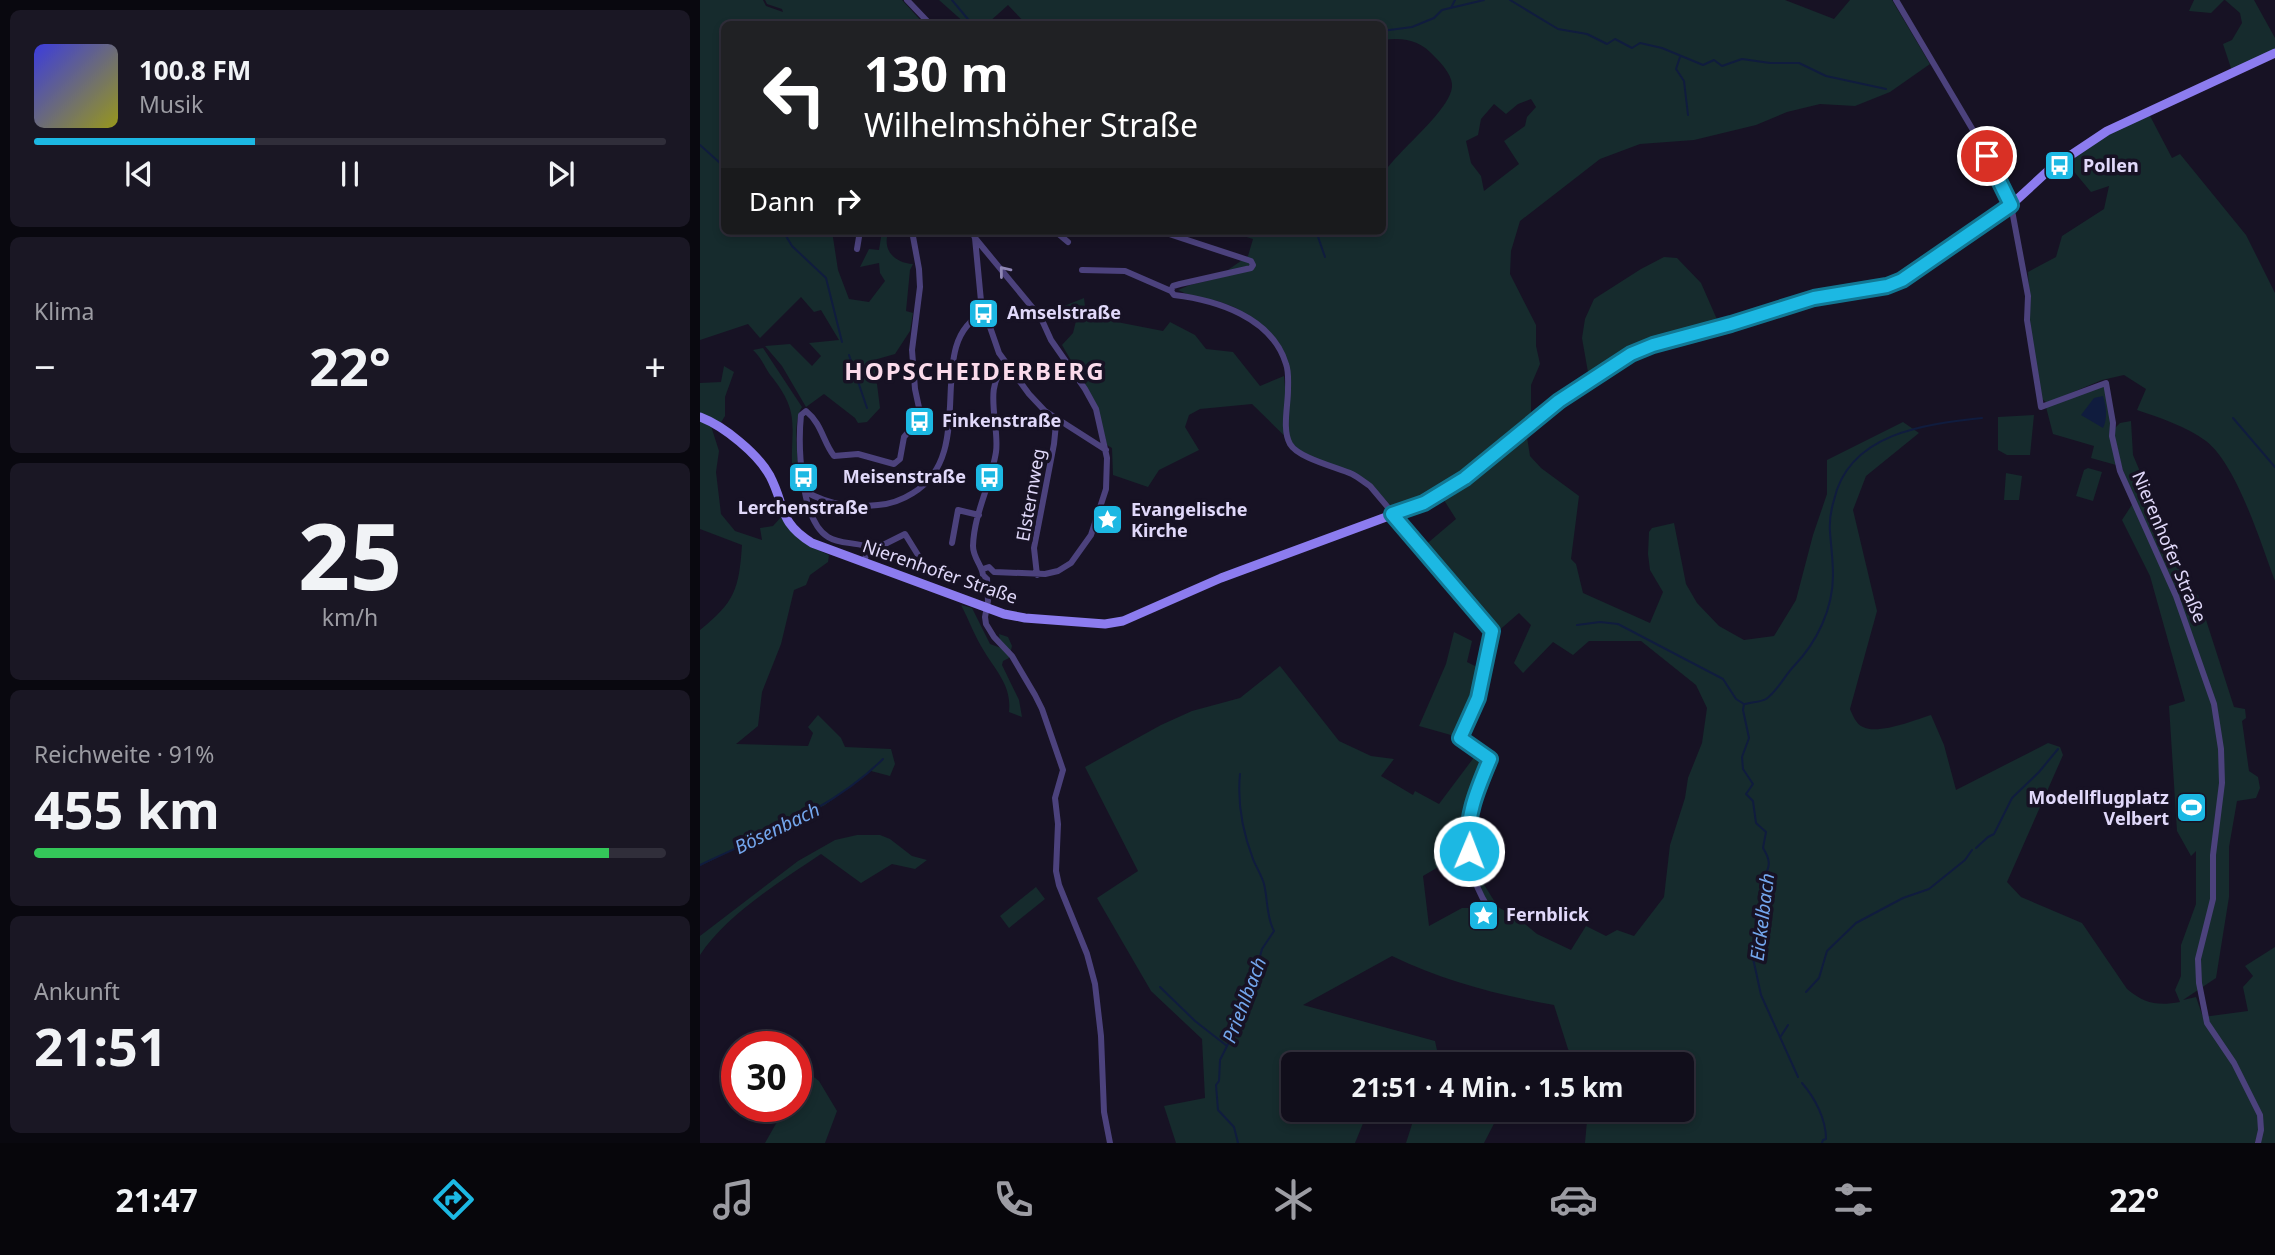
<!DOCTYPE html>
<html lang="de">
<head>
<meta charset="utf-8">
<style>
  :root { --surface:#110e1b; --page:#1a1724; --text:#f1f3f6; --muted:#9c9ca3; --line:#302e3a; --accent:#1cb8e3 }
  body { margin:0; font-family:"Noto Sans",sans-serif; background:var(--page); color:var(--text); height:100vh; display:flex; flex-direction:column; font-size:26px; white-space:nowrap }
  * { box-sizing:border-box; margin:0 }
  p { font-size:23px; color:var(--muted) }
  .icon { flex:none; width:38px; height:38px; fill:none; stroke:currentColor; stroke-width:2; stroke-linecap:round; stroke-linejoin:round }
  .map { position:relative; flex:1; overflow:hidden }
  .side { display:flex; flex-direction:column; gap:10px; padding:10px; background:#09080f; width:700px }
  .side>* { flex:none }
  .banner { position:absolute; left:21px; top:21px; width:665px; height:214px; border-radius:10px; box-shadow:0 4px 10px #0003,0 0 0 2px var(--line); background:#202124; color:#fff; overflow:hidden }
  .speed { position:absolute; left:21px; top:1031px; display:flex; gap:14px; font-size:35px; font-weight:700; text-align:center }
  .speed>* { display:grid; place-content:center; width:91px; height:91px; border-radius:50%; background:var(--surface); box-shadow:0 4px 10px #0003,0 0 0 2px var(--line); line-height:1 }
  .speed .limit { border:10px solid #d22; background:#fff; color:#111 }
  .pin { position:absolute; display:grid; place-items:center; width:60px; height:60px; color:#fff; margin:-30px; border:4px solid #fff; border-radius:50%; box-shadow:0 2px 7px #0007 }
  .me { position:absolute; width:77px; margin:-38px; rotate:1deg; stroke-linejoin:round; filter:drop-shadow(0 0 5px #0008) }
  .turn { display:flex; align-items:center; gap:24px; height:147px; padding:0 28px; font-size:32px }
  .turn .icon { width:91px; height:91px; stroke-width:2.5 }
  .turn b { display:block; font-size:49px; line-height:60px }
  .then { display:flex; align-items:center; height:66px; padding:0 28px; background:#0003; gap:14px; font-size:26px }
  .big { font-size:52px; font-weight:700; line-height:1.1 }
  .side .widget { flex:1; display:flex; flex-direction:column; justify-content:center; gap:10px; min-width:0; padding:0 24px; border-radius:10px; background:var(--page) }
  .side .dial { align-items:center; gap:0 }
  .dial b { font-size:91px; line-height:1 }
  .song { display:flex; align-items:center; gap:21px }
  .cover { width:84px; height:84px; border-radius:10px; background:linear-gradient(135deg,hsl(240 70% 55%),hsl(60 70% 35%)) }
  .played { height:7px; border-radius:4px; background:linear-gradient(90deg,var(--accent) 35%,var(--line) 35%) }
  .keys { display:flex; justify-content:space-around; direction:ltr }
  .heat { display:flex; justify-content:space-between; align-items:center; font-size:38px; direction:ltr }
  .charge { height:10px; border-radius:5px; background:linear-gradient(90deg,#34c759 91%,var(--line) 0) }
  .trip { position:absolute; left:581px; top:1052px; width:413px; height:70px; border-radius:10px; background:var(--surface); box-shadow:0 4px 10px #0003,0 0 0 2px var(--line); font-weight:700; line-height:70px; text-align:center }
  .dock { display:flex; height:112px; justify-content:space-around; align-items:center; background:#07060b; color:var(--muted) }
  .dock .icon { width:49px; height:49px }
  .dock .current { color:var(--accent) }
  .dock b { font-size:32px; color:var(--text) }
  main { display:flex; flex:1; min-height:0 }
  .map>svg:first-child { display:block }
  .green { fill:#162b2d; fill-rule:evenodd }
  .water { fill:#101c3e }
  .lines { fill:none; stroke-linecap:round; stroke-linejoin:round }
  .stream { stroke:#101c3e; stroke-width:2 }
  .street { stroke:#4c427d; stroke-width:6 }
  .secondary { stroke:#8c7cef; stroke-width:9 }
  .oneway { stroke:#8f86b5 }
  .route-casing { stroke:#127894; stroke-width:18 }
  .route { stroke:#1cb8e3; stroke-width:12 }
  .labels { text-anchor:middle; stroke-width:7; stroke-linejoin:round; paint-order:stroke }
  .poi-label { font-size:18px; font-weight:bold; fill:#e1d9fa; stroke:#171224; text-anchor:start }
  .street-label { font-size:18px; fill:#e1d9fa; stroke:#171224 }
  .water-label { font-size:19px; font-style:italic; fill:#74a7ee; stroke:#171224 }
  .district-label { font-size:24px; font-weight:bold; letter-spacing:2px; fill:#fbdbeb; stroke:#171224 }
</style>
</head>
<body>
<main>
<section class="side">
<div class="widget">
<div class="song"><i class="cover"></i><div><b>100.8 FM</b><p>Musik</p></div></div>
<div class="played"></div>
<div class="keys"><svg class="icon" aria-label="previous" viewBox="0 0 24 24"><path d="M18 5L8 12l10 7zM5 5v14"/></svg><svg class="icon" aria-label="pause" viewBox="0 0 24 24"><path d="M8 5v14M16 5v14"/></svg><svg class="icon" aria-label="next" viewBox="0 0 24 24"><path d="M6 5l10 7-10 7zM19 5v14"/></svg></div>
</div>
<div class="widget"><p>Klima</p>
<div class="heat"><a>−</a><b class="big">22°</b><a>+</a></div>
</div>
<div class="widget dial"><b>25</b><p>km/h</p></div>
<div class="widget"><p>Reichweite · 91%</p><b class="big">455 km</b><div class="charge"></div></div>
<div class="widget"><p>Ankunft</p><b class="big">21:51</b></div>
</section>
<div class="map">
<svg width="1575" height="1143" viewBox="0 0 1575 1143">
  <rect width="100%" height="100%" fill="#171224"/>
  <path class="green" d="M 0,0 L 63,0 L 66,6 L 83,12 L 82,9 L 67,4 L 65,0 L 202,0 L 224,24 L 24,24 L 24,231 L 132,231 L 138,270 L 149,299 L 169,302 L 185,281 L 180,273 L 179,263 L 160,267 L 169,249 L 179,250 L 182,231 L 189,231 C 181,249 194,263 213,264 L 210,270 L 206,311 L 213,313 L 210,331 L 195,354 L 174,360 L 180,408 L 167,422 L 158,423 L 155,418 L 124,394 L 106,407 L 82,366 L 65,346 L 90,344 L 112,366 L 121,356 L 109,343 L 139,340 L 121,310 L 114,312 L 101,297 L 60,338 L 48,324 L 0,340 Z
    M 239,0 L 1085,0 L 1134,19 L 1150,0 L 1192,0 L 1230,64 L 1190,92 L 1155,106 L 1120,104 L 1087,112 L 1056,125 L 994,140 L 940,144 L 900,159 L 820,221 L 811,251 L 810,274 L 836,325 L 836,346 L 840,364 L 831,385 L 831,413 L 816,428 L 816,433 L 765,476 L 730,499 L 694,509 L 671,484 L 601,452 L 552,404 L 500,409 L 489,415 L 485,427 L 499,450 L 459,470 L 448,487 L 413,475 L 412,448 L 407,445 L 397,405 L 362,345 L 373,333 L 377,317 L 364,306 L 384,298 L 386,316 L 463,331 L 470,322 L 495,335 L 506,349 L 533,352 L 560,386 L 584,376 L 586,397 L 588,362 L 560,324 L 536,308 L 518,301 L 491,296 L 478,290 L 490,285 L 523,277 L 525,272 L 548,256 L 553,239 L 527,231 L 682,231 C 683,218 679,183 684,173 C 698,150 754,108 752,84 C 751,74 742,64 735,57 C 720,40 704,37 683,40 L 682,24 L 326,24 L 308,5 L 287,24 L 266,24 ZM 831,99 L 836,107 L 827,117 L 825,126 L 804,141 L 819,164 L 784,191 L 781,176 L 771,163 L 766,141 L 778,135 L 781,119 L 794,104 L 806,114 L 818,104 Z
    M 1494,0 L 1524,0 L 1511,13 L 1489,11 Z
    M 1525,0 L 1554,0 L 1575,38 L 1575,51 L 1532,71 L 1523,44 L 1532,40 L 1542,23 L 1540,13 Z
    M 1449,114 L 1472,158 L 1480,154 L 1546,235 L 1575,293 L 1575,581 C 1561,544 1537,465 1506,441 C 1486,426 1460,418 1437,410 L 1446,389 L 1424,375 L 1402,380 L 1347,403 L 1342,399 L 1331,341 L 1328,272 L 1356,257 L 1362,236 L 1404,209 L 1409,186 L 1391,192 L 1366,162 L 1408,133 Z
    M 964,257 L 977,258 L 1001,283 L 1019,324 L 930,349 L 889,378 L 882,338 L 885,319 L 894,299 L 941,269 Z
    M 63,348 L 102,407 C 93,421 97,448 98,465 L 92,467 C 91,424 100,413 72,377 C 64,367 64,361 53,350 Z
    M 24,366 L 34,372 L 25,397 L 25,416 L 20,424 L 11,426 L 19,451 L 16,472 L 21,514 L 35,531 L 62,540 L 60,528 L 73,526 L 82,516 C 91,537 108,546 129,555 L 128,562 L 110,575 L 106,585 L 94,590 L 81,644 L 62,692 L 58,726 L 36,744 L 108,746 L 113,733 L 108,727 L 118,715 L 141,738 L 145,747 L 191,749 L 195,764 L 190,776 L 171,771 L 125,805 L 0,866 L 0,630 C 35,602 39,589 42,545 L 0,529 L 0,383 L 21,382 Z
    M 1405,385 C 1410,411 1411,438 1416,465 L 1391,458 L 1394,446 L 1353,434 L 1346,407 Z
    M 1334,415 L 1330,455 L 1307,455 L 1298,450 L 1298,417 Z
    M 1431,421 L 1433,455 L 1490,590 L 1498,595 L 1534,707 L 1545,709 L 1546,718 L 1542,721 L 1549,771 L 1558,777 L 1560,788 L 1556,798 L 1537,801 L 1529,847 L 1529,897 L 1516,978 L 1483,1000 L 1496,997 L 1503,1017 L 1548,1011 L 1543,987 L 1553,976 L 1545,966 L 1575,947 L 1575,1143 L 1559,1143 L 1563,1116 L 1555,1100 C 1554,1108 1557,1110 1559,1118 C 1561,1126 1557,1135 1555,1143 L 885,1143 L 888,1110 L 982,1110 L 982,1064 L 878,1064 L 868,1049 L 854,1005 C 798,995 744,981 692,956 L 603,1005 L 735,1041 L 740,1064 L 593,1064 L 593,1110 L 801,1110 L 784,1143 L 706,1143 L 713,1121 L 710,1111 L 664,1121 L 655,1143 L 476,1143 L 464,1106 L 505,1098 L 502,1039 L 451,991 L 397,898 L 438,871 L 385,767 L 461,725 L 492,711 L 540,698 L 580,666 L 639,741 L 671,756 L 694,759 L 681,776 L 713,795 L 715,791 L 739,804 L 778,752 L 787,762 L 769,809 L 766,830 L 783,883 L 798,907 L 819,919 L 837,934 L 871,950 L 886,926 L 906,936 L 917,930 L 934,936 L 964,897 L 970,845 L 985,798 L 988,778 L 1002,743 L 1007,708 L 996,685 L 941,641 L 889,641 L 873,655 L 853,642 L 823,673 L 814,663 L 831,625 L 819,613 L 796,633 L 792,625 L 723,547 L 756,519 L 742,497 L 769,479 L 826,431 L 830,456 L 841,468 L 879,496 L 871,559 L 876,564 L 883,593 L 950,623 L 963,592 L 950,570 L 948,554 L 949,532 L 952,528 L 974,523 L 986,584 L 997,603 L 1019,626 L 1044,640 L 1074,636 L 1096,600 L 1113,535 L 1127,494 L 1127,460 L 1203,422 L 1219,433 L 1166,476 L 1153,510 L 1177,611 L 1150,709 C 1153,716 1156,724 1163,727 C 1178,735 1215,720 1231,715 L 1244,745 L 1256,790 L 1348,743 L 1360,747 L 1363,755 L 1307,882 L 1321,897 L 1382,923 L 1427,989 C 1445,1004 1458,1006 1480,1002 L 1475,990 L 1481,976 L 1481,945 L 1496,904 L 1496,851 L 1491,856 L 1477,831 L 1469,706 L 1485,701 L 1450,576 L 1422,520 L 1435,500 L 1422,468 L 1413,430 L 1420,423 ZM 769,862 L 771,878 L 785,908 L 762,908 L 729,926 L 723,876 L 745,863 Z
    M 1388,468 L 1402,472 L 1393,501 L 1376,496 L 1384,470 Z
    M 1306,473 L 1322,476 L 1319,500 L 1304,500 Z
    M 261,605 L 272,608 L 290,644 L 301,648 L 299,634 L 308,637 L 312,646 L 309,658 L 303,661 L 302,665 L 319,700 L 322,717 L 309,712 C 312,686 296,671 284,651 C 275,637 269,620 261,605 Z
    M 754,632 L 772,641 L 767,662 L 781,669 L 775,702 L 758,737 L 719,726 L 746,664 Z
    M 157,835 L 180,835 L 190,839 L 212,856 L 227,860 L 215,869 L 192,864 L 161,883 L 121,854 C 82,880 25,916 0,955 L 0,936 L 98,861 L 135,840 Z
    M 336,887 L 345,899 L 309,928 L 300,916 Z
    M 106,1071 L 119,1081 L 137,1111 L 125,1143 L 65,1143 L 86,1106 L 96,1106 L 96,1088 Z"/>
  <path class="water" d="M 1403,396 C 1406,406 1408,418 1403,428 L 1381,415 L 1394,398 Z"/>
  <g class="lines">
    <path class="stream" d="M 252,0 L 272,24
      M 810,0 L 858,29 L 887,34 L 907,44 L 915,39 L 932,48 L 940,43 L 962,48 L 1003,65 L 1014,60 L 1022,66 L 1042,59 L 1070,63 L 1099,63 L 1126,76 L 1186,89
      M 751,8 L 755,0
      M 682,31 L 712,27 L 734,18 L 742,10 L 784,0
      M 980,57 L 976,69 L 984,81 L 988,115
      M 0,145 L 20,163 L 24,161
      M 83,231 L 92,246 L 126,278 L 142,342
      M 616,231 L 625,257
      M 149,355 L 167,408
      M 1533,418 L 1575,467
      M 877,625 L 900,622 L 918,624 L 1023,679 L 1036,699 L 1044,704 L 1043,710 L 1049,738 L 1042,757 L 1043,769 L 1053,784 L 1046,794 L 1053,801 L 1056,823 L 1066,832 L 1063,848 C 1068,856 1072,865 1065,874 L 1066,904 L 1060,914 L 1053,958 L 1061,995 L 1098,1077
      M 1045,704 C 1052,702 1061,702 1066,699 C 1077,692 1085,675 1094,666 C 1117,642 1133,609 1133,575 C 1133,560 1131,546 1130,532 C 1129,521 1131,510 1134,500 C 1149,433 1225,424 1282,418
      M 1276,848 L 1288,837 L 1294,834 L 1312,798 L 1339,772 L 1358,749
      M 0,865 C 63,835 133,809 183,759
      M 460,987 L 495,1021 L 527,1046
      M 1106,992 L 1119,978 L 1127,951 L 1156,923 L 1203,898 L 1229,889 L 1265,860 L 1272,850
      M 1081,1036 L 1088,1025
      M 1102,1083 C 1115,1098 1126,1119 1126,1139 L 1123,1140 L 1122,1143
      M 538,1143 L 534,1127 L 518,1110 L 516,1085 L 519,1081 L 520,1060 L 540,1020 L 542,1000 L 548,991 L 552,969 L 558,964 L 562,949 L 574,931 C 566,916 568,900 564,884 C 562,876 556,867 553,859 C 542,830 537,804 540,774"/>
    <path class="street" d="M 207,0 L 230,24
      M 1196,0 L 1280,142 L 1311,205 L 1328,296 L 1327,320 L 1341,407 L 1406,383 L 1413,423 L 1412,436 L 1420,471 L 1476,596 L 1514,704 L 1521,749 L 1522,783 L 1513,855 L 1513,899 L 1498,959 L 1499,983 L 1507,1023 L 1534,1063 L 1560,1115 L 1561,1130 L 1558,1143
      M 272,231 L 275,238 L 281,301 L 299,353 L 329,394 L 345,411 L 406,450
      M 355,231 L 368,242
      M 460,231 L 551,261 L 553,265 L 551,268 L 480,284 L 473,286 L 471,291 L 474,295 C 516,300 572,317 586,364 C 589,372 588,382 588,390 C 588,406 582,430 590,444 C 598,458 636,467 652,474 C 658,477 664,482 670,486 L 792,631 L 777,702 L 760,739 L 790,759 C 766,815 755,861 793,915
      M 275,238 L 341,318 L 351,340 L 385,389 L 396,409 L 407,458 L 406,489 L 391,535 L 371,563 L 358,571 L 345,574 L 294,572 L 289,567 L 283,569
      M 157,249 L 160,231
      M 382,270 L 425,271 L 471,291
      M 106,492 C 130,505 152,508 178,505 C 192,504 202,500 213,493 C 281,452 221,342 284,313
      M 252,543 L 258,510 L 279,515
      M 167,553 L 205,534 L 218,555
      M 164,563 L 167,551 L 165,546 C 153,542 139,544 128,537 C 100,520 98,444 101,415 L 106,411 C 122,424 123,442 134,456 L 158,454 L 194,464 L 200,459 L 204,437 L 221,417 L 215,389 L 212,350 L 220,287 L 219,269 L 212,231
      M 337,575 L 334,548 L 354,444 L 356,424 L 358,420
      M 287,579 L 288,601 L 285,617 L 286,624 L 294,637 L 312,656 L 335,695 L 342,709 L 363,770 L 355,798 L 358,824 L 356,871 L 359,885 L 387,954 L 395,984 L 401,1036 L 404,1112 L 410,1143
      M 287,579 L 283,575 C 282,565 273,558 273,546 C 274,513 291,484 296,452 C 300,425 281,383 308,365"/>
    <path class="secondary" d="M 0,417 C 24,426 58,454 70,476 C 86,507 78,522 112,543 L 304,614 L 325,618 L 405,624 L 423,621 L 521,578 L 724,503 L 765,478 L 859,401 L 931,354 L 953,345 L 1031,324 L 1114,298 L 1187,286 L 1202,280 L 1311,205 L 1350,169 L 1407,131 L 1575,53"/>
  </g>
  <defs><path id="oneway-chevron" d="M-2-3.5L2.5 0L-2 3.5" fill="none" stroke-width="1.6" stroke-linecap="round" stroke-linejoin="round" transform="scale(1.75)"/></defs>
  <use class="oneway" href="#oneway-chevron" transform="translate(304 271) rotate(-129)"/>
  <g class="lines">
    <defs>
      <path id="route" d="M 769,851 C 765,817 777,790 790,759 L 760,738 L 778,698 L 792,631 L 692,514 L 724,503 L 765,478 L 859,401 L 931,354 L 953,345 L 1031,324 L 1114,298 L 1187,286 L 1202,280 L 1311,205 L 1287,156"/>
    </defs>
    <use href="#route" class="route-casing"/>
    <use href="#route" class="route"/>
  </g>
  <defs>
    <symbol id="bus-square" viewBox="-11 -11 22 22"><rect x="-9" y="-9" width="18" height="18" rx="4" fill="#1cb8e3" stroke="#171224"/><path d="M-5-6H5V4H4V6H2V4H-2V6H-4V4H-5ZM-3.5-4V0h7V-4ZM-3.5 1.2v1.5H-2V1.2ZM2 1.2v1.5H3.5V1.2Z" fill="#fff"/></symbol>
    <symbol id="sight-square" viewBox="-11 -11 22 22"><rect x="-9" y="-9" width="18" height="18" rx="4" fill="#1cb8e3" stroke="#171224"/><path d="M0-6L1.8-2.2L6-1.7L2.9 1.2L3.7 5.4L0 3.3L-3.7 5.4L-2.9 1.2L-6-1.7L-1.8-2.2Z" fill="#fff"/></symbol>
    <symbol id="stadium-square" viewBox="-11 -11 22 22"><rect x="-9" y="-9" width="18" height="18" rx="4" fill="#1cb8e3" stroke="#171224"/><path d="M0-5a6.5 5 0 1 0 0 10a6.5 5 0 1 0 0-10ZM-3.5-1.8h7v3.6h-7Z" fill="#fff"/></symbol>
  </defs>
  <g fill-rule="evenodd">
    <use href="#bus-square" x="1342" y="148" width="35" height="35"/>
    <use href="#bus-square" x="266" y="296" width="35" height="35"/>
    <use href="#bus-square" x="202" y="404" width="35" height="35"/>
    <use href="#bus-square" x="86" y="460" width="35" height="35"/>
    <use href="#bus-square" x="272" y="460" width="35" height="35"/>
    <use href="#sight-square" x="390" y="502" width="35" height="35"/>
    <use href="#stadium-square" x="1474" y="790" width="35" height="35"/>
    <use href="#sight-square" x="766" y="898" width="35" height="35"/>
  </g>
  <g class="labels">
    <g class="poi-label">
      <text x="1383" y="172">Pollen</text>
      <text x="307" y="319">Amselstraße</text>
      <text x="242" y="427">Finkenstraße</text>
      <text x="266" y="483" text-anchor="end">Meisenstraße</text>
      <text x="103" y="514" text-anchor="middle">Lerchenstraße</text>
      <text x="431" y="516">Evangelische<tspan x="431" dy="21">Kirche</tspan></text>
      <text x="1469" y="804" text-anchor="end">Modellflugplatz<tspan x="1469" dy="21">Velbert</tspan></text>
      <text x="806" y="921">Fernblick</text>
    </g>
    <g class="street-label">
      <text transform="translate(331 495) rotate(-80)" y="6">Elsternweg</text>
      <text transform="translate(1469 547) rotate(67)" y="6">Nierenhofer Straße</text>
      <text transform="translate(240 572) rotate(19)" y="6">Nierenhofer Straße</text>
    </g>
    <g class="water-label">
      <text transform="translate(77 828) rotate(-26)" y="7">Bösenbach</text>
      <text transform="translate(1062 917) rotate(-83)" y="7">Eickelbach</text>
      <text transform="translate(544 1000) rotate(-69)" y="7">Priehlbach</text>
    </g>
    <g class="district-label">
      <text x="275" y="380">HOPSCHEIDERBERG</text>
    </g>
  </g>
</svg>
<div class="speed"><div class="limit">30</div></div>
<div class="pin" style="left:1287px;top:156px;background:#d93025"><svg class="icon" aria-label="arrive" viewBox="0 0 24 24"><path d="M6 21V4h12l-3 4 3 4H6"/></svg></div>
<svg class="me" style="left:769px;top:851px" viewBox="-20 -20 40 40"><circle r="17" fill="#1cb8e3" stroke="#fff" stroke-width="3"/><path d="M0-11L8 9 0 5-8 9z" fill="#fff"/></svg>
<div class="trip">21:51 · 4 Min. · 1.5 km</div>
<div class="banner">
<div class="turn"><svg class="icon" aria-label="left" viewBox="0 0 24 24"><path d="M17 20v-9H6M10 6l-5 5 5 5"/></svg><div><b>130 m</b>Wilhelmshöher Straße</div></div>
<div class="then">Dann<svg class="icon" aria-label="right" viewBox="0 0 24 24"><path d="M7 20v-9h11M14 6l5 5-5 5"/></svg></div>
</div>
</div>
</main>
<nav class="dock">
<b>21:47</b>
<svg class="icon current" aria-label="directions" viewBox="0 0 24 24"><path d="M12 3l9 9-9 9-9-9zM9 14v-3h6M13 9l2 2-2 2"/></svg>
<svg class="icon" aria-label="music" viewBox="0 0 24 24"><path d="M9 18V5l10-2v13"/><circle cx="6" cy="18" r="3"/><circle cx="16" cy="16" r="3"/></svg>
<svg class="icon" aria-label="phone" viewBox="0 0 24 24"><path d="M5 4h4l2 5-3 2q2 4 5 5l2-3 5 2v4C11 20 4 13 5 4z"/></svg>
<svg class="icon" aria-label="climate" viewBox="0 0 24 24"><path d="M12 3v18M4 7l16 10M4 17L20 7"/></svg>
<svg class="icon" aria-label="car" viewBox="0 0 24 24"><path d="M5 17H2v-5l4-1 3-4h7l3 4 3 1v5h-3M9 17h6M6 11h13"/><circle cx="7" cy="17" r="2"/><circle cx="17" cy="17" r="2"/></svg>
<svg class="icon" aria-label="filters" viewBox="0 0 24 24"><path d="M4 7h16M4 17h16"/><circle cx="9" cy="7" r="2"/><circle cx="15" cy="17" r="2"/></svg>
<b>22°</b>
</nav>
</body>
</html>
